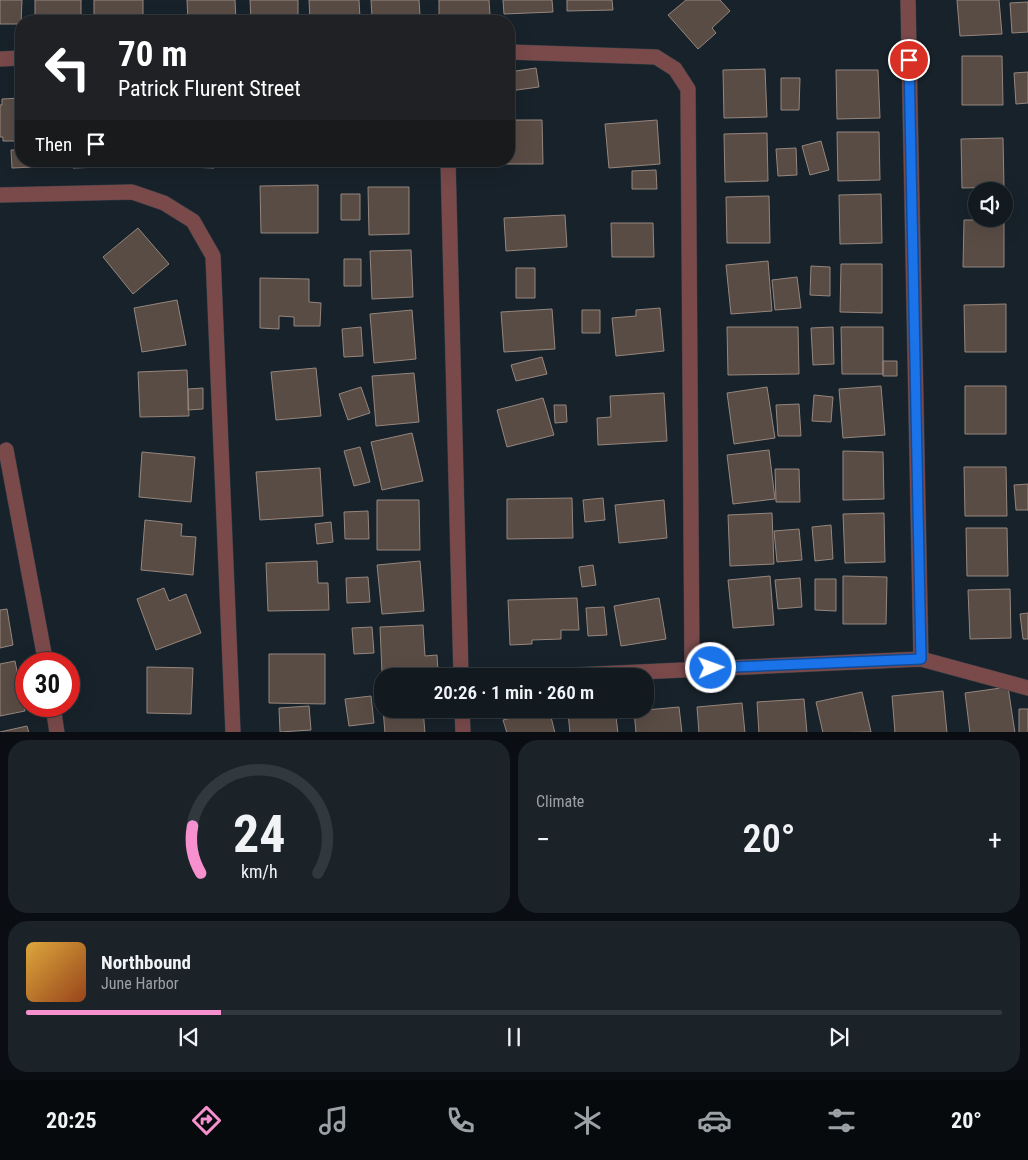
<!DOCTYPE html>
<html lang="en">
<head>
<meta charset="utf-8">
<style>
  :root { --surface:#121a20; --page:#1b2329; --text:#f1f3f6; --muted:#9ca1a5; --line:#31383e; --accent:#f690cf }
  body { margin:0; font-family:"Roboto Condensed",sans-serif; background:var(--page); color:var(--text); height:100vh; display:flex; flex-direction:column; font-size:19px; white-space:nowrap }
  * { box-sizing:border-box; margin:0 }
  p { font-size:16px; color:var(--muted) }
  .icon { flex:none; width:28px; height:28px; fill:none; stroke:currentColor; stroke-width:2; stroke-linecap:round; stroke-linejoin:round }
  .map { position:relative; height:732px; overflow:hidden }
  .side { display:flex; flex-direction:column; gap:8px; padding:8px; background:#0a0e12; flex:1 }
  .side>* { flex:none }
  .banner { position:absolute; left:15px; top:15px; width:500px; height:152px; border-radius:20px; box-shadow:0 5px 20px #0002,0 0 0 1px var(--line); background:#202124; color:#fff; overflow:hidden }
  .buttons { position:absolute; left:968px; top:182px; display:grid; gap:10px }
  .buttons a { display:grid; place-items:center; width:45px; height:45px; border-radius:50%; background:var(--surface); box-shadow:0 5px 20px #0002,0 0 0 1px var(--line); font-size:25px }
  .speed { position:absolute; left:15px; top:652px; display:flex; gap:10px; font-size:25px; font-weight:700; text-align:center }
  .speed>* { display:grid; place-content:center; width:65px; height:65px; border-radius:50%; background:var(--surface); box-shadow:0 5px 20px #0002,0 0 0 1px var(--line); line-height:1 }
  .speed .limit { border:8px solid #d22; background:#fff; color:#111 }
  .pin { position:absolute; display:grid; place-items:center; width:42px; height:42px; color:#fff; margin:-21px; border:2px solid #fff; border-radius:50%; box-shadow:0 1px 5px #0007 }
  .me { position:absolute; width:55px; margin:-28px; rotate:88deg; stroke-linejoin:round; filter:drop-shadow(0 0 4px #0008) }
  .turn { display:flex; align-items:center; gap:18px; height:105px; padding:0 20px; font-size:22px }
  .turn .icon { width:65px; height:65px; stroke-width:2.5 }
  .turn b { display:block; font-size:35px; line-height:42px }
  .then { display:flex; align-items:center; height:48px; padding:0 20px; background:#0003; gap:10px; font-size:19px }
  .big { font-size:38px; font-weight:600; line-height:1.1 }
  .side .widget { flex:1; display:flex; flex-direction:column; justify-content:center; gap:8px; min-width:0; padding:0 18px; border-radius:20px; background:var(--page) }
  .side .dial { align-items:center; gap:0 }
  .dial svg { height:130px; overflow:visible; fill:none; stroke:var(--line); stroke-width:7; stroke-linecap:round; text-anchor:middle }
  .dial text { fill:var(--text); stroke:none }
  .song { display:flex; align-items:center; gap:15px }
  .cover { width:60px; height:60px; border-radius:8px; background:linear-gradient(135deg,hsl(40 70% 55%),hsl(20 70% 35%)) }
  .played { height:5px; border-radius:2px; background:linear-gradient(90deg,var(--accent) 20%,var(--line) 20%) }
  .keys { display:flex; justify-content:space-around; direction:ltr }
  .heat { display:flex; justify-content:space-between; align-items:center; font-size:28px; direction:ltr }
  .side .tiles { flex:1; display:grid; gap:8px; grid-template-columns:1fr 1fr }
  .widget:last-child { grid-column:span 2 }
  .trip { position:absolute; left:374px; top:668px; width:280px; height:50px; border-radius:20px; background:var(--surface); box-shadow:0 5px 20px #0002,0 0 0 1px var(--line); font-weight:600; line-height:50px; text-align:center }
  .dock { display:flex; height:80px; justify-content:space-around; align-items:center; background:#070a0d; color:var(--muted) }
  .dock .icon { width:35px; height:35px }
  .dock .current { color:var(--accent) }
  .dock b { font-size:22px; color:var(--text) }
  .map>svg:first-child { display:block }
  .building { fill:#594c45; stroke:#95867e }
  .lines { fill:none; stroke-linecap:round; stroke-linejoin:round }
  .minor-casing { stroke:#333d45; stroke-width:16 }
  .minor { stroke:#7a4a4b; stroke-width:15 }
  .route-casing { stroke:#114b97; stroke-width:12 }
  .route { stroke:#1a73e8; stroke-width:9 }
</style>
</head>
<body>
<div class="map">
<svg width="1028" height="733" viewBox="0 0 1028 733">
  <rect width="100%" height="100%" fill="#18222a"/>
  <path class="building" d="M 0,0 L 22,0 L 21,24 L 0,24 Z
    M 35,0 L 81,0 L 81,21 L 35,21 Z
    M 94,0 L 143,0 L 143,21 L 94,21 Z
    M 187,0 L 235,0 L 236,21 L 188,21 Z
    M 250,0 L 298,0 L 298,19 L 251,20 Z
    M 309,0 L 359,0 L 360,18 L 310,20 Z
    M 371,0 L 419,0 L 420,15 L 372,17 Z
    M 439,0 L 489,0 L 490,15 L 439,17 Z
    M 503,0 L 552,0 L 553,12 L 504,14 Z
    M 567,0 L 612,0 L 613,10 L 567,11 Z
    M 686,0 L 720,0 L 730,11 L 712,28 L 716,33 L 698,49 L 668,15 Z
    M 957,0 L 999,0 L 1002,34 L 960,36 Z
    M 1028,2 L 1028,32 L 1012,33 L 1010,3 Z
    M 962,56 L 1002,56 L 1003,105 L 962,105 Z
    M 536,68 L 539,87 L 509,91 L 509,72 Z
    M 765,69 L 767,117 L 724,118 L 723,70 Z
    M 836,70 L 878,70 L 880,118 L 837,119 Z
    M 1028,72 L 1028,103 L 1016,104 L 1014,73 Z
    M 781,78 L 800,78 L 799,110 L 781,110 Z
    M 21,98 L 21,141 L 3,141 L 3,137 L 0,137 L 0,105 L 2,105 L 2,99 Z
    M 509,120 L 542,120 L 543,164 L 493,164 L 493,161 L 509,161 Z
    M 657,120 L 660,164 L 609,168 L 605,124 Z
    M 837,132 L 879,132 L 880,180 L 838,181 Z
    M 767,133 L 768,181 L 725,182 L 724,134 Z
    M 1003,138 L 1004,187 L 962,188 L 961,139 Z
    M 821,141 L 829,170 L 810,175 L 802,146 Z
    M 796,148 L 797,175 L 778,176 L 776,149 Z
    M 11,150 L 21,150 L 21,161 L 33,161 L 34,167 L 12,168 Z
    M 73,161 L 100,161 L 100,167 L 73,168 Z
    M 129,161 L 152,161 L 152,163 L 129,164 Z
    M 189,161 L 214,161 L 214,168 L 188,167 Z
    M 252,161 L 292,161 L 292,165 L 252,164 Z
    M 656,170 L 657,189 L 632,189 L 632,171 Z
    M 318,185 L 318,233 L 261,233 L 260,186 Z
    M 368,187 L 409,187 L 409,234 L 369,235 Z
    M 341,194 L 360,194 L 360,220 L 341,220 Z
    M 881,194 L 882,243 L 840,244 L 839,195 Z
    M 769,196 L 770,243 L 727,243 L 726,197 Z
    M 565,215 L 567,247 L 506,251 L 504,218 Z
    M 964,220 L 1004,220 L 1004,267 L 963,267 Z
    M 611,223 L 653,223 L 654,257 L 612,257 Z
    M 138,228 L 169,264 L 133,294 L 103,257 Z
    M 411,250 L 413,297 L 372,299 L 370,251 Z
    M 344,259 L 361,259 L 361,286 L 344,286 Z
    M 768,261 L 772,311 L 731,314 L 726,265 Z
    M 841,264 L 882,264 L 882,313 L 840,312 Z
    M 811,266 L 830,267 L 830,296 L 810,295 Z
    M 516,268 L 535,268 L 535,298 L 516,298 Z
    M 797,277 L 801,308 L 775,310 L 772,280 Z
    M 260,278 L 309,279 L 309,302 L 321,303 L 320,326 L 294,326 L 294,317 L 279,316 L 279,329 L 260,328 Z
    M 177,300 L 186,345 L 142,352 L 134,308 Z
    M 1006,304 L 1006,352 L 965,352 L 964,305 Z
    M 660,308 L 664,351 L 616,356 L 612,318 L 636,316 L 636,310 Z
    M 552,309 L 555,349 L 504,352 L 501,312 Z
    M 412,310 L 416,359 L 374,363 L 370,314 Z
    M 582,310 L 600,310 L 600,333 L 582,333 Z
    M 361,327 L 363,356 L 344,357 L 342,329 Z
    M 727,327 L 798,327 L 799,374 L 728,375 Z
    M 833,327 L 834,364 L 813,365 L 811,328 Z
    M 841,327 L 883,327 L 883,374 L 842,374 Z
    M 542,357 L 547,374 L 516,381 L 511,365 Z
    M 883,361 L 897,361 L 897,376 L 883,376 Z
    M 316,368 L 321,416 L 276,420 L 271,372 Z
    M 187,370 L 189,416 L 140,417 L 138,372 Z
    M 414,373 L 419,422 L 376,426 L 372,376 Z
    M 881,386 L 885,435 L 843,438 L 839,389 Z
    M 965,386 L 1006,386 L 1006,434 L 965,434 Z
    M 361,387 L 370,413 L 348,420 L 339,394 Z
    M 767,387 L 775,438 L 734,444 L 727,393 Z
    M 203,388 L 203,409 L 188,410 L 188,389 Z
    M 664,393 L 667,441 L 598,445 L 597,418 L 611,417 L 610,396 Z
    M 814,395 L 833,397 L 831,422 L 812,421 Z
    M 543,398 L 554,435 L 507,447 L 497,410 Z
    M 799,404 L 801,436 L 778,436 L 776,405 Z
    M 554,405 L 566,405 L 567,422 L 555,423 Z
    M 412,433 L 423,481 L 382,490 L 371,442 Z
    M 360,447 L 370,482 L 354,486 L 344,451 Z
    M 769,450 L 775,499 L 733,504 L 727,455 Z
    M 843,451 L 883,452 L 884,499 L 843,500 Z
    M 142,452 L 195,457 L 191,502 L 139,497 Z
    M 964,467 L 1006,467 L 1007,516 L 965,516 Z
    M 320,468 L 323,516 L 260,520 L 256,472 Z
    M 775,469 L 799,469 L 800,502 L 776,502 Z
    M 1028,484 L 1028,510 L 1016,510 L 1014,485 Z
    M 572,498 L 573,538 L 507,539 L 507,499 Z
    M 603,498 L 605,520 L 585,522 L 583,500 Z
    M 377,500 L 419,500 L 420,550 L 377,550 Z
    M 664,500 L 667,538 L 619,543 L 615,505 Z
    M 368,511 L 369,539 L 345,539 L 344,512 Z
    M 772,513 L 774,564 L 730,566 L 728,515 Z
    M 884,513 L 885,562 L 845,563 L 843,514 Z
    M 145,520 L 182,524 L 181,536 L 196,537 L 193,575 L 141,570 Z
    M 331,522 L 333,542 L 317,544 L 315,524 Z
    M 831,525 L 833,559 L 815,561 L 812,527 Z
    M 966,528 L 1007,528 L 1008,576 L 967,576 Z
    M 799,529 L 802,560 L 777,562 L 774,531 Z
    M 317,561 L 318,583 L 328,583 L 329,610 L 268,611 L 266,563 Z
    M 420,561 L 424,611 L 382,614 L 377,565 Z
    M 593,565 L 596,585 L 582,587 L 579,567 Z
    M 770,576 L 774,625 L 733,628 L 728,580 Z
    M 843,576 L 887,577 L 886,624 L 843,624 Z
    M 368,577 L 370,602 L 347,603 L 346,578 Z
    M 800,578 L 802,607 L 778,609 L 775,580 Z
    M 815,579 L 836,579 L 836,611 L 815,610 Z
    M 164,588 L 169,601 L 186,594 L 201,633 L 156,650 L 137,599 Z
    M 1010,589 L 1011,638 L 970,639 L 968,590 Z
    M 577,598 L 579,630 L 561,630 L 561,639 L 532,640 L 532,644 L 510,645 L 508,600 Z
    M 659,598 L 666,639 L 621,646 L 614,606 Z
    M 604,607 L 607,635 L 588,636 L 586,608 Z
    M 7,609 L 13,645 L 0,648 L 0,610 Z
    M 1028,613 L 1028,639 L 1023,639 L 1020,614 Z
    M 423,625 L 425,656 L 437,655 L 438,671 L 382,673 L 380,627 Z
    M 372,627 L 374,653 L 354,654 L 352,628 Z
    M 269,654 L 325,654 L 325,704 L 269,703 Z
    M 15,661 L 25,711 L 0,716 L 0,664 Z
    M 147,667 L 193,668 L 191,714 L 147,713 Z
    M 1008,687 L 1015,733 L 970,733 L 965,693 Z
    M 943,691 L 947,733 L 895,733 L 892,696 Z
    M 862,692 L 871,732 L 823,733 L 816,702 Z
    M 371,696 L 374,723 L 349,726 L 345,699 Z
    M 804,699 L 807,733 L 759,733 L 757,702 Z
    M 742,703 L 745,733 L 699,733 L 697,707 Z
    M 309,706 L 311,730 L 280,732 L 279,708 Z
    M 679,707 L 682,733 L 636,733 L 634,711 Z
    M 383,709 L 423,709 L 425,733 L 385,733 Z
    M 549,709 L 555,733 L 507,733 L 503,720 Z
    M 607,709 L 615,709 L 618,733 L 570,733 L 568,713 Z
    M 1019,709 L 1028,709 L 1028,733 L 1019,733 Z
    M 27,726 L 29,733 L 0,733 L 0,732 Z"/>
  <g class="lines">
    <defs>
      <path id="minor" d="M 908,0 L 921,659
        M 509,52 L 656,57 L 675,69 L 688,89 L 692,669
        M 0,59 L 21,58
        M 448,161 L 461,676
        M 0,195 L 132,192 L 164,203 L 193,221 L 213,256 L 233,733
        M 6,450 L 46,664
        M 553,676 L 921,659 L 1028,688
        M 53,706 L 57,733
        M 462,709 L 463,733"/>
    </defs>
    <use href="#minor" class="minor-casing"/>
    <use href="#minor" class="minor"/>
  </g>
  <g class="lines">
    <defs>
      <path id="route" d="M 711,668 L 921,659 L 909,60"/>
    </defs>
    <use href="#route" class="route-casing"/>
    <use href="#route" class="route"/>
  </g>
</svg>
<div class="buttons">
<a><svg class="icon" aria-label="sound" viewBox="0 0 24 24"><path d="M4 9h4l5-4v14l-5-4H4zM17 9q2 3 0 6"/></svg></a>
</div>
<div class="speed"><div class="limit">30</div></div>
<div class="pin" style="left:909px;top:60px;background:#d93025"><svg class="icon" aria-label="arrive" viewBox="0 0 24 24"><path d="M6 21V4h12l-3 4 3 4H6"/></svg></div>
<svg class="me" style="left:711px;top:668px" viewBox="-20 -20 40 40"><circle r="17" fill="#1a73e8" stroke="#fff" stroke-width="3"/><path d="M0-11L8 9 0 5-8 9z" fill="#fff"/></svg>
<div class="trip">20:26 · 1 min · 260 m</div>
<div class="banner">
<div class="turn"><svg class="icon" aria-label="left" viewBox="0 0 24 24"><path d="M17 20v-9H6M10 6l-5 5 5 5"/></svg><div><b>70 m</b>Patrick Flurent Street</div></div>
<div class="then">Then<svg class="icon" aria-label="arrive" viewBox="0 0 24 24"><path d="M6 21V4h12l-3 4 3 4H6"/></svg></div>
</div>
</div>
<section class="side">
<div class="tiles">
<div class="widget dial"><svg viewBox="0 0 100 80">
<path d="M14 69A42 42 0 1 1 86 69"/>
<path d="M14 69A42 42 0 0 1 9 40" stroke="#f690cf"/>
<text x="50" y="56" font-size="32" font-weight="700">24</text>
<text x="50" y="72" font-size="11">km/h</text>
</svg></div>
<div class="widget"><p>Climate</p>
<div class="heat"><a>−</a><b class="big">20°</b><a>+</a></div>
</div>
<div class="widget">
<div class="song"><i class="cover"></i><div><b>Northbound</b><p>June Harbor</p></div></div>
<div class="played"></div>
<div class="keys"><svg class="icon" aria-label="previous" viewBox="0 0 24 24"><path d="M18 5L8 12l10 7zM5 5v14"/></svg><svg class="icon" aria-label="pause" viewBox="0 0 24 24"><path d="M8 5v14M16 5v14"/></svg><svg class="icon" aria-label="next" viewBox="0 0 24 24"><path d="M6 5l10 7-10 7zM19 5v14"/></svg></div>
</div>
</div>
</section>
<nav class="dock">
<b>20:25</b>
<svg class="icon current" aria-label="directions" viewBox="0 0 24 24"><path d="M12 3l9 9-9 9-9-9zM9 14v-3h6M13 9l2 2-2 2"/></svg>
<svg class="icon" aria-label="music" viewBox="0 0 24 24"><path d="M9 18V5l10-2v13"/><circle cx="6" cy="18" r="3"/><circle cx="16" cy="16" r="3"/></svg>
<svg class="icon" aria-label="phone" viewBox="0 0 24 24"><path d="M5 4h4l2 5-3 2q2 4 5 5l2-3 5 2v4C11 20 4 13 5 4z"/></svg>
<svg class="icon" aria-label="climate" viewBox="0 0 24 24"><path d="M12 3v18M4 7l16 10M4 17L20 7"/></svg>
<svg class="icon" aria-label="car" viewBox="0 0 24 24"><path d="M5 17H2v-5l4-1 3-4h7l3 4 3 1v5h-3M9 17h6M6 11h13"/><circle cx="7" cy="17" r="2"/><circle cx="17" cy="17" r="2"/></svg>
<svg class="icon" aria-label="filters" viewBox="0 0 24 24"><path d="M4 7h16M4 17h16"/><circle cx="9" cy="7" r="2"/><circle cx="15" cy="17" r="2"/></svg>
<b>20°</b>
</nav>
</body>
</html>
